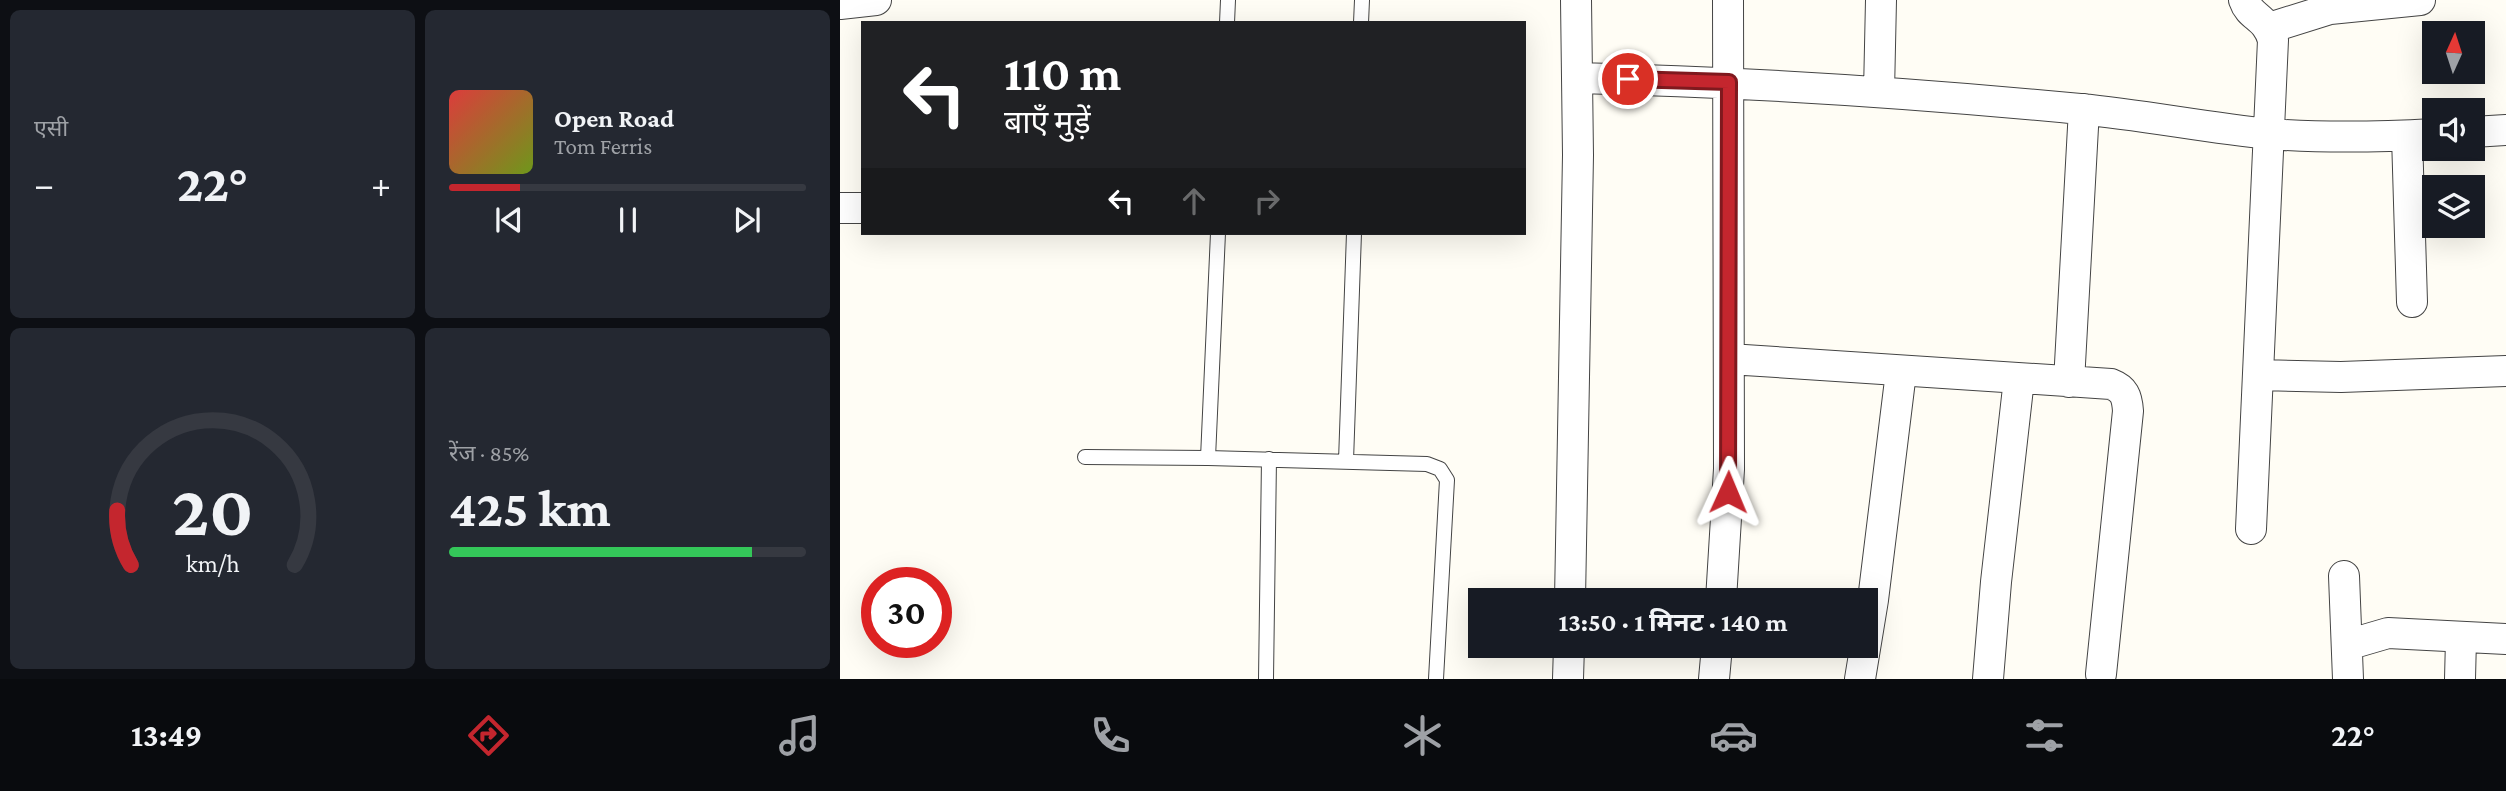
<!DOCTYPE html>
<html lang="hi">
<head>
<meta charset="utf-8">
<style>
  :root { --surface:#171b24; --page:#242831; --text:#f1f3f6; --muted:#9ea1a6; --line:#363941; --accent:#c4262e }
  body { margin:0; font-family:"Crimson Pro","Noto Sans Devanagari",serif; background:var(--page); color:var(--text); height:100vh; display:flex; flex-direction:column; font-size:26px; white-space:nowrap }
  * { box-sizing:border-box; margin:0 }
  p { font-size:23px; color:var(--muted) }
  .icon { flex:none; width:38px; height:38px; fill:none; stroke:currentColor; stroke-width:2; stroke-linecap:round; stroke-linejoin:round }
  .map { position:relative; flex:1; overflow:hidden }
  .drawer { display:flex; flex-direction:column; gap:10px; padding:10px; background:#0d0f14; width:840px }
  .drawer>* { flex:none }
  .banner { position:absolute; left:21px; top:21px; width:665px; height:214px; border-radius:0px; box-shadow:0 7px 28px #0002; background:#202124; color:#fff; overflow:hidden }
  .needle { width:46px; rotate:3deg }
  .buttons { position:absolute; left:1582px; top:21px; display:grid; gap:14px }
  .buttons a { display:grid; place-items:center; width:63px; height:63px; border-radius:0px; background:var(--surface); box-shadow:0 7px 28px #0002; font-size:35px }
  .speed { position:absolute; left:21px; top:567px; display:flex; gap:14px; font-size:35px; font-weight:700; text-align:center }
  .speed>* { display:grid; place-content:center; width:91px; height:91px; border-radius:50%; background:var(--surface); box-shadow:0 7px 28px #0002; line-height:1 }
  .speed .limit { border:10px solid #d22; background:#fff; color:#111 }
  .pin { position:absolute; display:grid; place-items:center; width:60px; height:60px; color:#fff; margin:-30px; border:4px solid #fff; border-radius:50%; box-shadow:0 2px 7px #0007 }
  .me { position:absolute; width:77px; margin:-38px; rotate:1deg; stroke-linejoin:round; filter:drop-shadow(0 0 5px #0008) }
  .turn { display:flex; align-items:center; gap:24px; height:147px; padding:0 28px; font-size:32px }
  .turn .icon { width:91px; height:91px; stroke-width:2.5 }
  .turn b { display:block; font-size:49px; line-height:60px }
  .lanes { display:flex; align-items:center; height:66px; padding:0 28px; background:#0003; justify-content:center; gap:35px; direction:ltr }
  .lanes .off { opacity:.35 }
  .big { font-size:52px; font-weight:700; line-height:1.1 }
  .drawer .tile { flex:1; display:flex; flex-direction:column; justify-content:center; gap:10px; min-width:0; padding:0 24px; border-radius:10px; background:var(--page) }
  .drawer .dial { align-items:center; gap:0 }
  .dial svg { height:182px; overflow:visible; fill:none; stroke:var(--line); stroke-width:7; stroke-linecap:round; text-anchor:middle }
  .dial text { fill:var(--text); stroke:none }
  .song { display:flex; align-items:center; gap:21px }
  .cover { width:84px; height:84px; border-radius:10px; background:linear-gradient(135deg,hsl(0 70% 55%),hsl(80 70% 35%)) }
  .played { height:7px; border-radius:4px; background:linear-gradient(90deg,var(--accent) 20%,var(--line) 20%) }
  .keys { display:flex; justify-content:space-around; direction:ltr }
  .heat { display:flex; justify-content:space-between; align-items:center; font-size:38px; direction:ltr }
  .charge { height:10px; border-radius:5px; background:linear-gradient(90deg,#34c759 85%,var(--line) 0) }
  .drawer .tiles { flex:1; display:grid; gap:10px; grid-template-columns:repeat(2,1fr) }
  .trip { position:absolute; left:628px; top:588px; width:410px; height:70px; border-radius:0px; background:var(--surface); box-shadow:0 7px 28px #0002; font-weight:700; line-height:70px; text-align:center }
  .dock { display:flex; height:112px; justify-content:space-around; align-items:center; background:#090b0e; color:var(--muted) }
  .dock .icon { width:49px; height:49px }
  .dock .active { color:var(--accent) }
  .dock b { font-size:32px; color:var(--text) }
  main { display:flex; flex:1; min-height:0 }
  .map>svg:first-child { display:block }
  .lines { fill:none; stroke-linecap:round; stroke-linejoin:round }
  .service-casing { stroke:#444; stroke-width:16 }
  .minor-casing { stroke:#444; stroke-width:32 }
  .service { stroke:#fff; stroke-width:14 }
  .minor { stroke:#fff; stroke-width:30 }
  .route-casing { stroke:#7f191e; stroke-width:18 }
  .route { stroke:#c4262e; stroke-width:12 }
</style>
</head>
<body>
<main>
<section class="drawer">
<div class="tiles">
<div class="tile"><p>एसी</p>
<div class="heat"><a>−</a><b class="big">22°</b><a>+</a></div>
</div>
<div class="tile">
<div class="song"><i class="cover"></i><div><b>Open Road</b><p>Tom Ferris</p></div></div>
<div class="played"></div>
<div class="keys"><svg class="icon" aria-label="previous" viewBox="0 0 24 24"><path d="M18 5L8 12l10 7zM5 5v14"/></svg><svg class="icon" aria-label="pause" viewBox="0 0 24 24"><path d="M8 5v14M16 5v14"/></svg><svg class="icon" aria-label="next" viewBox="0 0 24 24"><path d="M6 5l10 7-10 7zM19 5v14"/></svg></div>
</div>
<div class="tile dial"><svg viewBox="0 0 100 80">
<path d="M14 69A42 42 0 1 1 86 69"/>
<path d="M14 69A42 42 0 0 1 8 45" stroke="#c4262e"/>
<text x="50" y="56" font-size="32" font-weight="700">20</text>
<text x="50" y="72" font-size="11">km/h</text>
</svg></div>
<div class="tile"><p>रेंज · 85%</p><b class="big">425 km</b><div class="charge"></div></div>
</div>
</section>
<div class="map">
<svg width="1666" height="679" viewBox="0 0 1666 679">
  <rect width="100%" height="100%" fill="#fffdf5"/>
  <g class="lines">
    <defs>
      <path id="service" d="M 387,23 L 388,0
        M 521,23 L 522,0
        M 245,457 L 368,458 L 587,464 L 600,469 L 607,480 L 596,679
        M 368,458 L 378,233
        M 506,461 L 514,233
        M 426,679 L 429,459"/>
      <path id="minor" d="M 1404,0 C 1410,18 1426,16 1433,40 L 1411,529
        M 0,4 L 36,0
        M 1429,28 L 1490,9 L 1580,0
        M 738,78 C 906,82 1073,93 1240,109 C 1304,115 1367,128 1430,134 C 1484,138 1540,137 1594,134
        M 1039,92 L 1041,0
        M 1633,132 L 1666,130
        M 1567,136 L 1572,302
        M 0,208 L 23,208
        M 889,359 L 1271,384 C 1284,389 1287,396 1288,411 L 1261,674
        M 1419,375 L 1501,377 L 1666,371
        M 1229,382 L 1244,109
        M 1504,576 L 1508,679
        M 730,600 L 738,155 L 736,0
        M 881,600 L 889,469 L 888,0
        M 1507,645 L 1548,633 L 1666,639
        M 728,679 L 729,646
        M 874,679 L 877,646
        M 1020,679 L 1033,600 L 1061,372
        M 1148,679 L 1156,582 L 1179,379
        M 1620,679 L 1621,639"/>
    </defs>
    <use href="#service" class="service-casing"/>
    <use href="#minor" class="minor-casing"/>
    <use href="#service" class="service"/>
    <use href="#minor" class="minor"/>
  </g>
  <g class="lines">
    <defs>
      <path id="route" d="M 788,79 L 889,82 L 888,492"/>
    </defs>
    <use href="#route" class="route-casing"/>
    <use href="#route" class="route"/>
  </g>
</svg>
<div class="buttons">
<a><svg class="needle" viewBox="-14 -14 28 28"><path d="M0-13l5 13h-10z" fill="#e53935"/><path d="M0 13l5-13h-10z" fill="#9ea1a6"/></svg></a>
<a><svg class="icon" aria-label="sound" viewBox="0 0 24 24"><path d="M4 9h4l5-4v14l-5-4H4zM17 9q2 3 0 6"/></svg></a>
<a><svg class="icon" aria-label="layers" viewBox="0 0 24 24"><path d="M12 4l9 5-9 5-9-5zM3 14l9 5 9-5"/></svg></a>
</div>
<div class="speed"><div class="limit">30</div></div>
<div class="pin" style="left:788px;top:79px;background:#d93025"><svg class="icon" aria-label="arrive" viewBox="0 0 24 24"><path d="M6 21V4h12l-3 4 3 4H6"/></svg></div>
<svg class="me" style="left:888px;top:492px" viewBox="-20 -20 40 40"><path d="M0-17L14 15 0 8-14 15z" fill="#c4262e" stroke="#fff" stroke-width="4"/></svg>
<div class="trip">13:50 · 1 मिनट · 140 m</div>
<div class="banner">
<div class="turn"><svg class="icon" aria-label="left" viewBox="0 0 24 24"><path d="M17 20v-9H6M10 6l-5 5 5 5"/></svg><div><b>110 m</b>बाएँ मुड़ें</div></div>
<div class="lanes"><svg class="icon" aria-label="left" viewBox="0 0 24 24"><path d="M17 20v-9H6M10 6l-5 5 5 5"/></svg><svg class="icon off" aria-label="ahead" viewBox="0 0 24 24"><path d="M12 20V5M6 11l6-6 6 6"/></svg><svg class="icon off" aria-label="right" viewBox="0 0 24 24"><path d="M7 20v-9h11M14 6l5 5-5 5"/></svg></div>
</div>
</div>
</main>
<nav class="dock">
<b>13:49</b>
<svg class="icon active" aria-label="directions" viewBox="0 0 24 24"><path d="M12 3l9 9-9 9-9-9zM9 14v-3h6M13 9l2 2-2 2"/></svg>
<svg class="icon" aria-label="music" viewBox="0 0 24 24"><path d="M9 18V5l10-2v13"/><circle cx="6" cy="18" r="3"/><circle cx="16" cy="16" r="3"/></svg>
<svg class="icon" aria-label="phone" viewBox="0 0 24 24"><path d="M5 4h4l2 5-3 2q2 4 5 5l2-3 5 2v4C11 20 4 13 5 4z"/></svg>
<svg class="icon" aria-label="climate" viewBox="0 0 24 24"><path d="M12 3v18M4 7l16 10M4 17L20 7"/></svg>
<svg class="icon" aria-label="car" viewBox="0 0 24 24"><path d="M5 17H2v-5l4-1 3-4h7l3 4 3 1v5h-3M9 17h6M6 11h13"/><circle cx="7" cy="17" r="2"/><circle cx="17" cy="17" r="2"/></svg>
<svg class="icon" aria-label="filters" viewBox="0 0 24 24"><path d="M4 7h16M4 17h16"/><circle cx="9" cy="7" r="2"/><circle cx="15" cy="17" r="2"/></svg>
<b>22°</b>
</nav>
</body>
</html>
